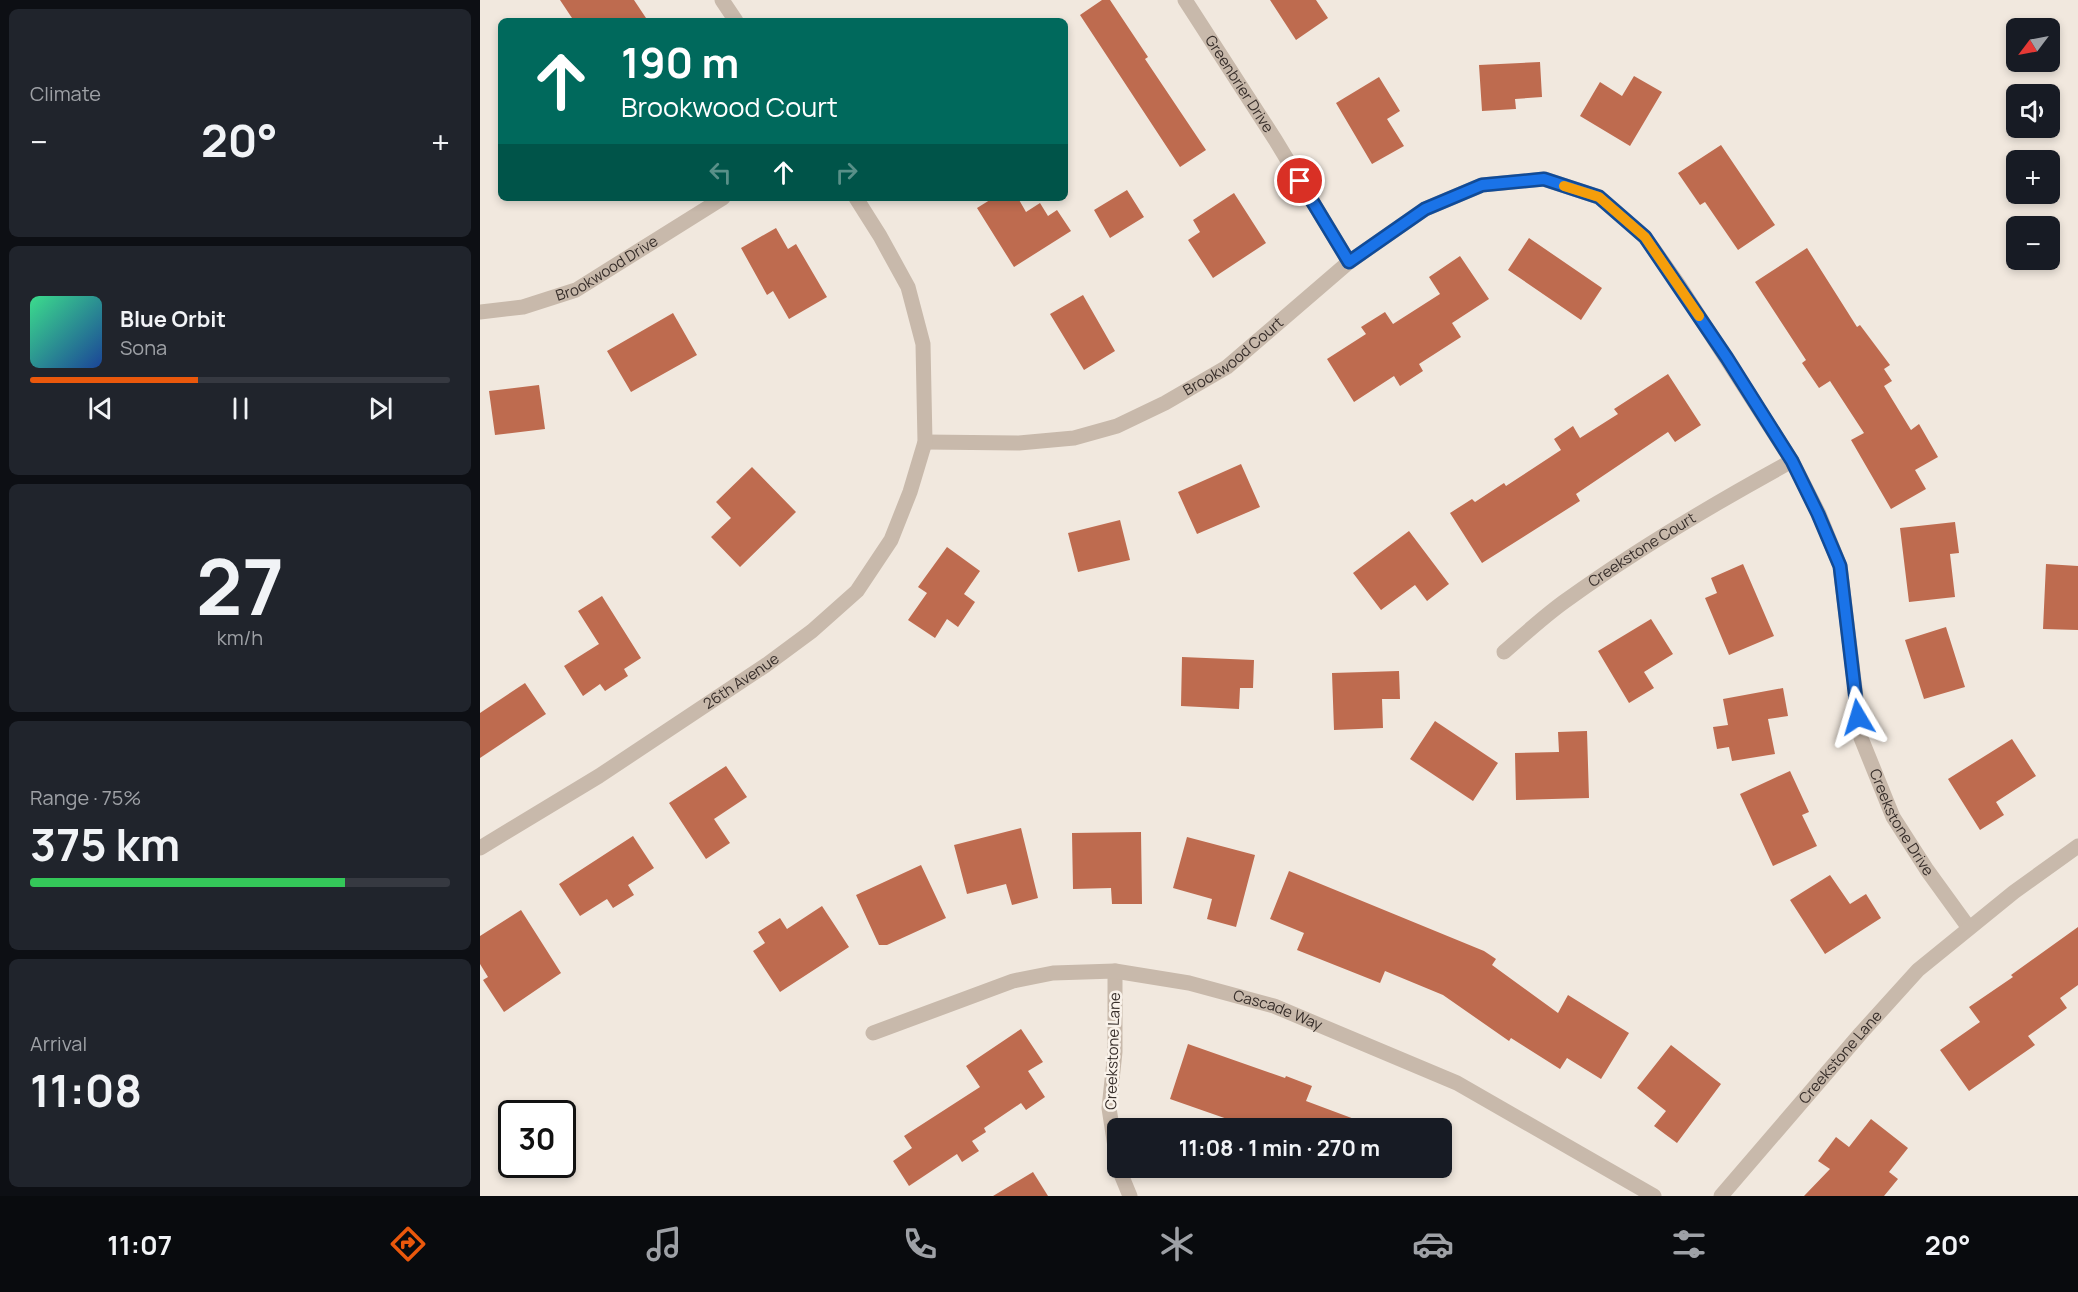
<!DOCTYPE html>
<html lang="en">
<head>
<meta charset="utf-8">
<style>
  :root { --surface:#171b24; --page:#20242c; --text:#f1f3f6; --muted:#9ea1a6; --line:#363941; --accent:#ea580c }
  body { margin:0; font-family:Manrope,sans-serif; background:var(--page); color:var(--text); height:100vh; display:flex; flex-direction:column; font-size:22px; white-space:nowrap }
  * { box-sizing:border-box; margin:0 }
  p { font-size:20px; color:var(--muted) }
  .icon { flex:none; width:33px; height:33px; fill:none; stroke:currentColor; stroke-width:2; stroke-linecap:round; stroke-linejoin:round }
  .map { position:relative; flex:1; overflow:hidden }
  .panel { display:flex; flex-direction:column; gap:9px; padding:9px; background:#0d0f14; width:480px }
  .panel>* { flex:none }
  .banner { position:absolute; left:18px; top:18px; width:570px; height:183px; border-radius:9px; box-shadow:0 3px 9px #0003; background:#00695c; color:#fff; overflow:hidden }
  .needle { width:39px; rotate:238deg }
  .controls { position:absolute; left:1526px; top:18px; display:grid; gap:12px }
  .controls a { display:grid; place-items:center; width:54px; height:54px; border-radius:9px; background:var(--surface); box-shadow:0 3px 9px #0003; font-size:30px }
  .speed { position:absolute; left:18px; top:1100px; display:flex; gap:12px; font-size:30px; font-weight:700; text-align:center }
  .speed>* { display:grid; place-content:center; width:78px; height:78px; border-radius:50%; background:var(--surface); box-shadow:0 3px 9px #0003; line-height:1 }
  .speed .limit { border:3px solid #111; border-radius:9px; background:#fff; color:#111 }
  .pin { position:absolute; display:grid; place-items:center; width:51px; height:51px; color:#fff; margin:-26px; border:3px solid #fff; border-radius:50%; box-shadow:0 2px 6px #0007 }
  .me { position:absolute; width:66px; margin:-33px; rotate:353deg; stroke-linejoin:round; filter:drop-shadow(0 0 4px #0008) }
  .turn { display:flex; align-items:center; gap:21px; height:126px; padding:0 24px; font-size:27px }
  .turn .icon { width:78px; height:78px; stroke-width:2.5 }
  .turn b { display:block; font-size:42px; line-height:51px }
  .lanes { display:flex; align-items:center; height:57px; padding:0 24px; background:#0003; justify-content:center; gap:30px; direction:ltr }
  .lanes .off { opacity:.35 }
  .big { font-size:45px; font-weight:700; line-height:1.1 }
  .panel .widget { flex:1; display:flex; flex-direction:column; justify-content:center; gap:9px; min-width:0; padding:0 21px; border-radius:9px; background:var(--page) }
  .panel .dial { align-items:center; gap:0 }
  .dial b { font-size:78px; line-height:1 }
  .song { display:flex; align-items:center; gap:18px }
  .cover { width:72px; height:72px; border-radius:9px; background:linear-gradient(135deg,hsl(150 70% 55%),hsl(220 70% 35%)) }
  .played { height:6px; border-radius:3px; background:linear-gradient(90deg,var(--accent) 40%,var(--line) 40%) }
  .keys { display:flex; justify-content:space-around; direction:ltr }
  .heat { display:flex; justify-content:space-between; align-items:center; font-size:33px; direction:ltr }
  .charge { height:9px; border-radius:4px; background:linear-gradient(90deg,#34c759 75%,var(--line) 0) }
  .trip { position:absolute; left:627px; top:1118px; width:345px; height:60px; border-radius:9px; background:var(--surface); box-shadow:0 3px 9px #0003; font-weight:700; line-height:60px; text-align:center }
  .tab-bar { display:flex; height:96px; justify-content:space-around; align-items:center; background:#090b0e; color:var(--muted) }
  .tab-bar .icon { width:42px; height:42px }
  .tab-bar .active { color:var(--accent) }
  .tab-bar b { font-size:27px; color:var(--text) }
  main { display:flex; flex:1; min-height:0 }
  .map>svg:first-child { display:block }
  .building { fill:#be6b4f }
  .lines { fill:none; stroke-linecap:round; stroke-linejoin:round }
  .minor { stroke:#c8b9ab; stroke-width:15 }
  .route-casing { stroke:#114b97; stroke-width:15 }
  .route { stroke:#1a73e8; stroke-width:10 }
  .slow { stroke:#f59e0b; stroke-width:10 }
  .labels { text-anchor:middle; stroke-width:5; stroke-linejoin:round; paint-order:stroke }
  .street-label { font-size:15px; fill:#372e2a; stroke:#f9f2ea }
</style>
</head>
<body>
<main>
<section class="panel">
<div class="widget"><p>Climate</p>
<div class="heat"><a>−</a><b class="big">20°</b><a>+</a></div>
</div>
<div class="widget">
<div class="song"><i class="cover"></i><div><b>Blue Orbit</b><p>Sona</p></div></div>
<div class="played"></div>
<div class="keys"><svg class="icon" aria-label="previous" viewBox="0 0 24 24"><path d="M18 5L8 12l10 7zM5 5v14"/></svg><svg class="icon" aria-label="pause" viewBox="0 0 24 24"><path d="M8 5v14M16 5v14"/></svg><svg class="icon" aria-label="next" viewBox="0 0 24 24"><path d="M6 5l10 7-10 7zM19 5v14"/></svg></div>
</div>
<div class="widget dial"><b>27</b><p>km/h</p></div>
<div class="widget"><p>Range · 75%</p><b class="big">375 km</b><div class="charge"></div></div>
<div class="widget"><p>Arrival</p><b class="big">11:08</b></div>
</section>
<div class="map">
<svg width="1598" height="1196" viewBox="0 0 1598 1196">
  <rect width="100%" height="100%" fill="#f1e8de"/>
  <path class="building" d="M 80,0 L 154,0 L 168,21 L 94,21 Z
    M 622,0 L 630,0 L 668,57 L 665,59 L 726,150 L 700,167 L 600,15 Z
    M 790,0 L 836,0 L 848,18 L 816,40 Z
    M 1060,62 L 1062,97 L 1035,99 L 1036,109 L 1002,111 L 999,65 Z
    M 1154,76 L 1182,92 L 1150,146 L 1100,116 L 1120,82 L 1142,96 Z
    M 899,77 L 920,111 L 907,119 L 924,146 L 892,164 L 856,103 Z
    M 1241,145 L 1295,225 L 1258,250 L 1225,202 L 1220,205 L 1198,173 Z
    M 647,190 L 664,217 L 630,238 L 614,210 Z
    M 754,193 L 786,243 L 733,278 L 708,240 L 720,232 L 713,220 Z
    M 513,198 L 538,198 L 546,212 L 560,203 L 568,216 L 577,210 L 591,231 L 534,267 L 497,208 Z
    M 296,228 L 308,249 L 316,244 L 347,297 L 309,319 L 293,291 L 287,295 L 261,248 Z
    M 1049,238 L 1122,288 L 1101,320 L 1028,270 Z
    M 1327,248 L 1377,327 L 1380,325 L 1410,365 L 1404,369 L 1412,381 L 1404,386 L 1431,430 L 1439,424 L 1458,457 L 1435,470 L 1446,489 L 1411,509 L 1371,440 L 1384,433 L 1350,381 L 1339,388 L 1322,363 L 1326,360 L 1275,282 Z
    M 980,256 L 1009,299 L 972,323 L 981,337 L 939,364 L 943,371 L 920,386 L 914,376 L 874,402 L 847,359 L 886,334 L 881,327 L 905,312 L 913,324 L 960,294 L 949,277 Z
    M 603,295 L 635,351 L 604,370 L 570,314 Z
    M 193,313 L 217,355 L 151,392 L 127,351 Z
    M 1188,374 L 1221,425 L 1195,442 L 1188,432 L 1096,494 L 1100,501 L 1002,563 L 970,513 L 992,499 L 995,502 L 1024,483 L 1026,486 L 1081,450 L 1074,439 L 1093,426 L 1100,438 L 1138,414 L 1134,409 Z
    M 59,385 L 65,429 L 15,435 L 9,391 Z
    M 761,464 L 780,507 L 717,534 L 698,492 Z
    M 272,467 L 316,512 L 260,567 L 231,537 L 251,518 L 236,502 Z
    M 640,520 L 650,560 L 598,572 L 588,533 Z
    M 1475,522 L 1479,553 L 1470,554 L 1475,597 L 1429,602 L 1420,528 Z
    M 929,531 L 969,584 L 947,601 L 935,585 L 901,610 L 873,573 Z
    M 467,547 L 500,571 L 484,594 L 495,602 L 478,627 L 467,619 L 455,638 L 428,620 L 447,593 L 438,587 Z
    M 1263,564 L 1294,636 L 1249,655 L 1225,598 L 1237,593 L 1231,578 Z
    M 1566,564 L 1598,566 L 1598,630 L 1563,629 Z
    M 122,596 L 161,658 L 144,669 L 148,676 L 125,691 L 120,684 L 103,696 L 84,666 L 119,644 L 98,611 Z
    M 1171,619 L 1193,654 L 1164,672 L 1174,688 L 1149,703 L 1118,651 Z
    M 1466,627 L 1485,687 L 1444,699 L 1425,640 Z
    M 702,657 L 774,660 L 773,688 L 760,688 L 759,709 L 701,706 Z
    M 919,671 L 920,699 L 902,699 L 903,728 L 854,730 L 852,673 Z
    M 45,683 L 66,714 L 0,758 L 0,713 Z
    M 1303,688 L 1308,716 L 1288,719 L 1295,754 L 1252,761 L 1249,747 L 1237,749 L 1233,727 L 1248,725 L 1243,699 Z
    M 955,721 L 1018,763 L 993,801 L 930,759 Z
    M 1107,731 L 1109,798 L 1036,800 L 1035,753 L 1079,752 L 1078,732 Z
    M 1532,739 L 1556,776 L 1516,802 L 1524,815 L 1500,830 L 1468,779 Z
    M 246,766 L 267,797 L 234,819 L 250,843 L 226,859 L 189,803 Z
    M 1310,771 L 1329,812 L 1322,815 L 1337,846 L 1293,866 L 1260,794 Z
    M 541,828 L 558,898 L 532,905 L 526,884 L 487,894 L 474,845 Z
    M 661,832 L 662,904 L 632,904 L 631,888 L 593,889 L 592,833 Z
    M 153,836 L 174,868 L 148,885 L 154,895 L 133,908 L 127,899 L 100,916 L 79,884 Z
    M 707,837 L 775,855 L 756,927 L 727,919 L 732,899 L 693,888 Z
    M 441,865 L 466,918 L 407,945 L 399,945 L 376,895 Z
    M 809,871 L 1004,951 L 1016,959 L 1012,965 L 1078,1013 L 1088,995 L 1149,1033 L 1121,1079 L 1087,1058 L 1080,1069 L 1031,1038 L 1029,1041 L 963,995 L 905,971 L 900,983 L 817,950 L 824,933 L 790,919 Z
    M 1350,875 L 1370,904 L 1386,894 L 1401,918 L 1345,954 L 1310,900 Z
    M 342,906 L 369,947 L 300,992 L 273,951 L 285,943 L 278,932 L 300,918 L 307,929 Z
    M 41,910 L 81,973 L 24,1012 L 3,980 L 8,977 L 0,964 L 0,936 Z
    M 1598,927 L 1598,985 L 1580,998 L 1587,1008 L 1548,1036 L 1555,1045 L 1489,1091 L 1460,1050 L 1500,1022 L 1489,1007 L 1533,977 L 1531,975 Z
    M 541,1029 L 563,1062 L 548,1071 L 565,1097 L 546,1110 L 541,1103 L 504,1128 L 506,1132 L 492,1141 L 499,1151 L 482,1162 L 477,1154 L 429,1186 L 413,1161 L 432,1148 L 424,1136 L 500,1087 L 486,1066 Z
    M 708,1044 L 805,1078 L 806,1076 L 832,1086 L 826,1101 L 893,1126 L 892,1128 L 773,1128 L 690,1099 Z
    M 1191,1045 L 1241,1084 L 1197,1143 L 1174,1126 L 1186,1111 L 1157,1088 Z
    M 1391,1119 L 1428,1148 L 1409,1172 L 1418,1179 L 1404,1196 L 1324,1196 L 1350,1169 L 1338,1161 L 1356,1137 L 1369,1147 Z
    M 553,1172 L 568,1196 L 513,1196 Z"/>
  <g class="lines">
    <g class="minor">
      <path d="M 242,0 L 256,21"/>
      <path id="s1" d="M 705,0 L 796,141 L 869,262"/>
      <path id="s2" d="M 0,312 L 43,307 L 96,290 L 243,198"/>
      <path id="s3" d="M 445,442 L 539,443 L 594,438 L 637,426 L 685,403 L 747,367 L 869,262 L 945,209 L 1002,185 L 1064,179 L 1119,197 L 1165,237 L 1199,285 L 1312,461 L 1339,514 L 1360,566 L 1381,738 L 1413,817 L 1447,870 L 1489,928"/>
      <path id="s4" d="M 1024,652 C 1045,634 1065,615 1088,599 C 1159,548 1235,503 1312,461"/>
      <path id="s5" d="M 0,848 L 119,776 L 286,665 L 332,631 L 377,591 L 411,540 L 430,492 L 445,442 L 443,344 L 428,287 L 400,236 L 376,198"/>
      <path d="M 635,971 L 635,1052 L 629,1108 L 638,1166"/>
      <path id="s6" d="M 393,1033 L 533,981 L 573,973 L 635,971 L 709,983 L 794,1006 L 977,1083 L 1174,1196"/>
      <path d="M 638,1167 L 650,1196"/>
      <path id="s7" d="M 1241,1196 L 1381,1033 L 1438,970 L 1534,892 L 1598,846"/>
    </g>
  </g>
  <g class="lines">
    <defs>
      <path id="route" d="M 820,181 L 869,262 L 945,209 L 1002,185 L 1064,179 L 1119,197 L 1165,237 L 1247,358 L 1312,461 L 1338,514 L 1360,566 L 1378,717"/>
    </defs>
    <use href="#route" class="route-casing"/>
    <use href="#route" class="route"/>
    <path class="slow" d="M 1084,186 L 1119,197 L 1165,237 L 1219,316"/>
  </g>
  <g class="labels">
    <g class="street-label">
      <text dy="5" stroke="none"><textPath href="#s1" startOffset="100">Greenbrier Drive</textPath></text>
      <text dy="5" stroke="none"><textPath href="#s2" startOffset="136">Brookwood Drive</textPath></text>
      <text dy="5" stroke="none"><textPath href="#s3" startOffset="330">Brookwood Court</textPath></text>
      <text dy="5" stroke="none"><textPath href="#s4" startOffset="172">Creekstone Court</textPath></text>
      <text dy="5" stroke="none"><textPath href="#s5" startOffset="310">26th Avenue</textPath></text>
      <text dy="5" stroke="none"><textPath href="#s3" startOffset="1466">Creekstone Drive</textPath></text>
      <text dy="5" stroke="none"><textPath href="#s6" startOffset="420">Cascade Way</textPath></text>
      <text transform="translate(633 1051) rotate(-88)" y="5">Creekstone Lane</text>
      <text dy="5" stroke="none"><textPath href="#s7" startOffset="183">Creekstone Lane</textPath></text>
    </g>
  </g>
</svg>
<div class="controls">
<a><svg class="needle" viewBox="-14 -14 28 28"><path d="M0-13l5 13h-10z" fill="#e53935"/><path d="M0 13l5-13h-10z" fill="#9ea1a6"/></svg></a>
<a><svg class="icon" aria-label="sound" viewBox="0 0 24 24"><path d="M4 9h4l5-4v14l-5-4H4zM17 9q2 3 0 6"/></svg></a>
<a>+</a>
<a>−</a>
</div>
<div class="speed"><div class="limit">30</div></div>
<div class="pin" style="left:820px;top:181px;background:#d93025"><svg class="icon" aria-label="arrive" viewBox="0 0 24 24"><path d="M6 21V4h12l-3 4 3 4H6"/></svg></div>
<svg class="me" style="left:1378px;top:717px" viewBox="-20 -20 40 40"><path d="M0-17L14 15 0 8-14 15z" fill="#1a73e8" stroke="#fff" stroke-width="4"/></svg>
<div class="trip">11:08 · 1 min · 270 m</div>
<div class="banner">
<div class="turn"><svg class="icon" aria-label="ahead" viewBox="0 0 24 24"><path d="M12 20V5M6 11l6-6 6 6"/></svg><div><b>190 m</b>Brookwood Court</div></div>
<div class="lanes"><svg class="icon off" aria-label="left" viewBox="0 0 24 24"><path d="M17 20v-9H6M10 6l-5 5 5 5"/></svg><svg class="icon" aria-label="ahead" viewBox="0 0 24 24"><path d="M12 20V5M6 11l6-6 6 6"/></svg><svg class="icon off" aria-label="right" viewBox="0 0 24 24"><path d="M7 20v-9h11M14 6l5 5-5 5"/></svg></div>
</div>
</div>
</main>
<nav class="tab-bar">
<b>11:07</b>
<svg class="icon active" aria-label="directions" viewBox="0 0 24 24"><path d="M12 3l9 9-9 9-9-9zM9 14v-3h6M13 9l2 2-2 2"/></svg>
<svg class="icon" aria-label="music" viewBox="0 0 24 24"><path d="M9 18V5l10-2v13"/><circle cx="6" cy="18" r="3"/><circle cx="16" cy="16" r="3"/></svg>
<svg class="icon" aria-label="phone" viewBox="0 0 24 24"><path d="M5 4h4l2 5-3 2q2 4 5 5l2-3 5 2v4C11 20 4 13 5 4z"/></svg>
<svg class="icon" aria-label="climate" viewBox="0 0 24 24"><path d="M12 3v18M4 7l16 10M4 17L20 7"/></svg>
<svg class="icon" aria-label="car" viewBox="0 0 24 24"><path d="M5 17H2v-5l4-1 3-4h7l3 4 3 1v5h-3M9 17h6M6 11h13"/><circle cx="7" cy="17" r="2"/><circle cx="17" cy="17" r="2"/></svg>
<svg class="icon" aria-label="filters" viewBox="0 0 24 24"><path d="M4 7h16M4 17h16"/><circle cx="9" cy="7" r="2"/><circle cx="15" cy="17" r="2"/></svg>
<b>20°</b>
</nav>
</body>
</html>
